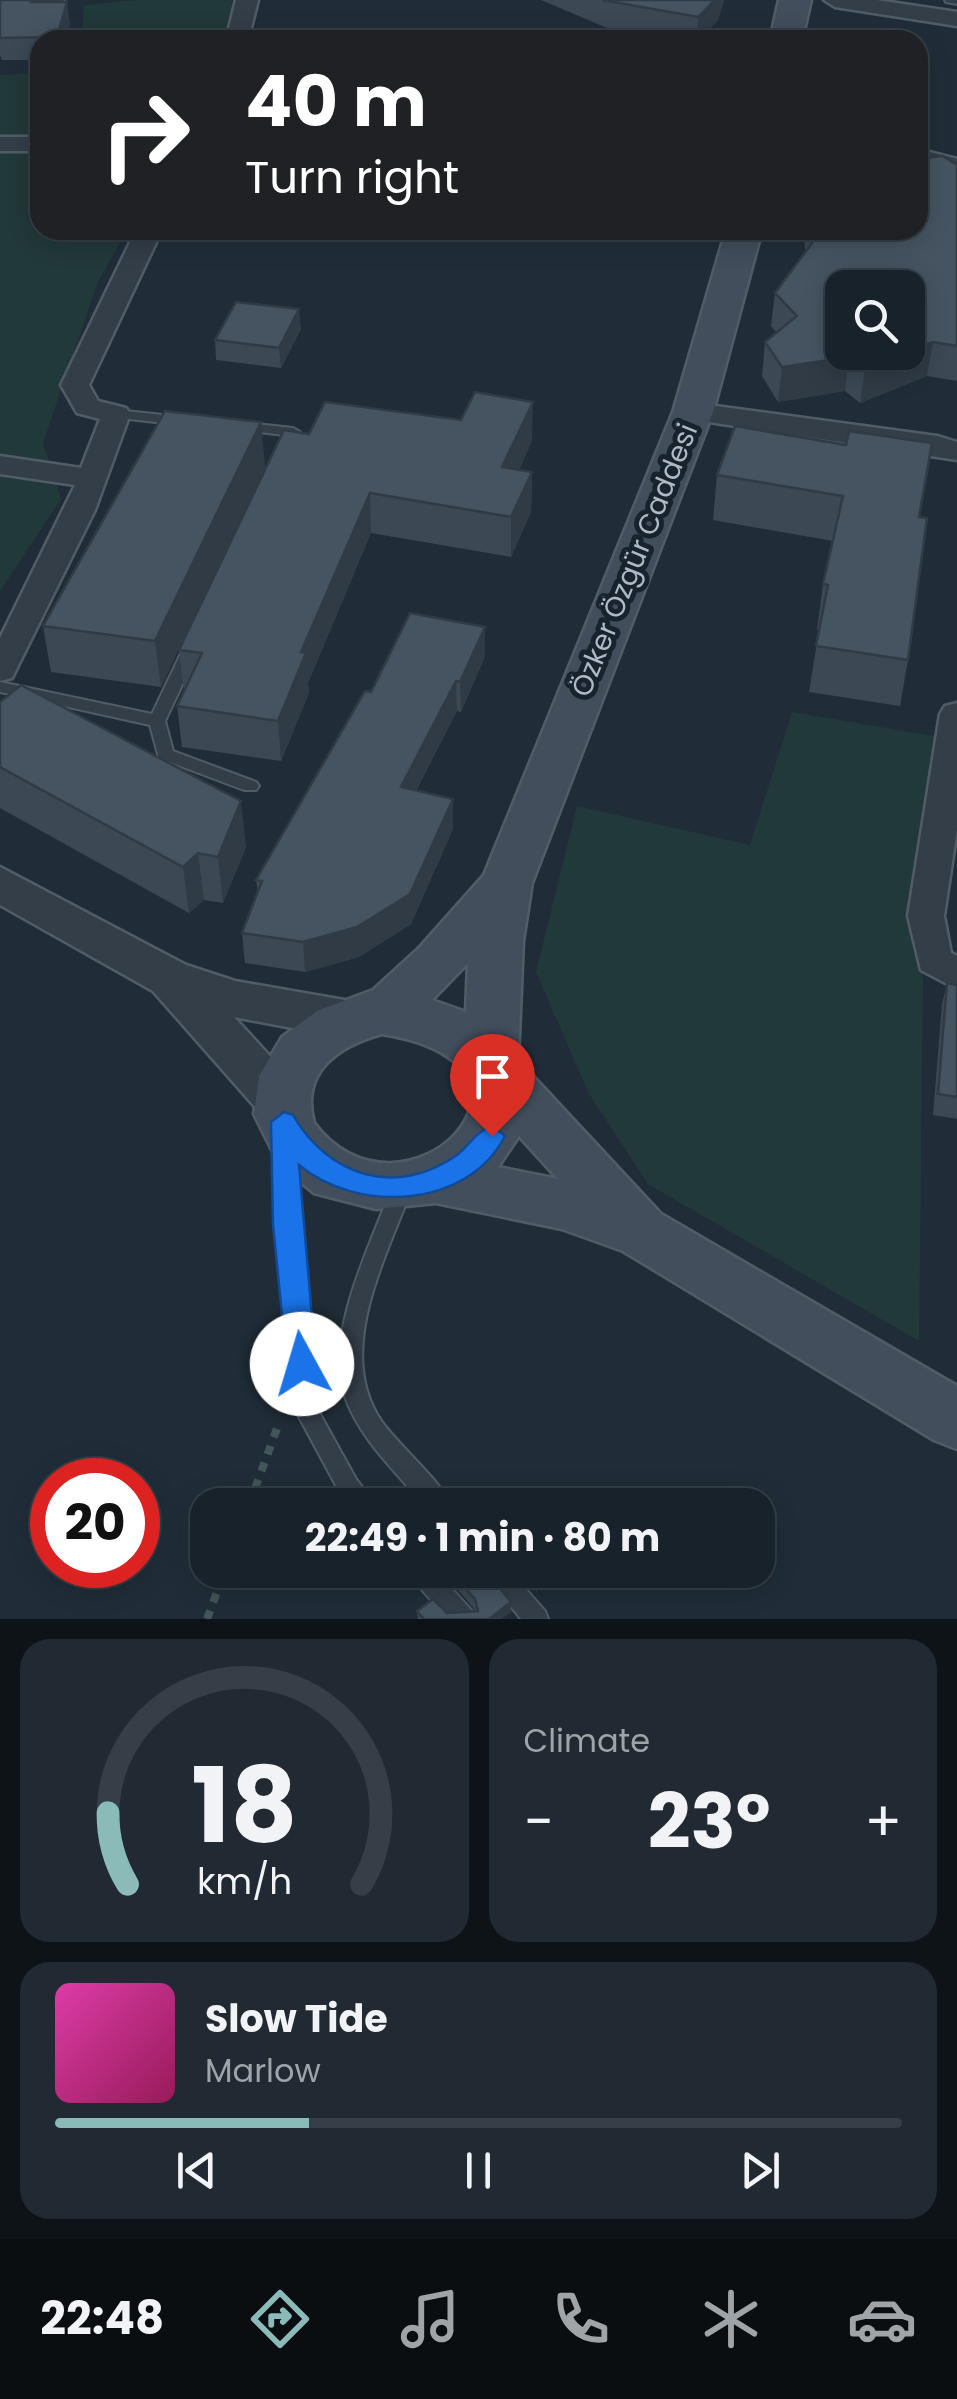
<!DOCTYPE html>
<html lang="en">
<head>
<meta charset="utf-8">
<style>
  :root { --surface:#18222a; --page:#212a32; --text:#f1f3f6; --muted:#9fa4a8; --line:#363f47; --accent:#8bbbb9 }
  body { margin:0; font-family:Poppins,sans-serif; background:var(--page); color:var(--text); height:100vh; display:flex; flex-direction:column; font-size:38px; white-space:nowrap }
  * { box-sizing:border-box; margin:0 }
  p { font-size:32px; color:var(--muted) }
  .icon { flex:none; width:55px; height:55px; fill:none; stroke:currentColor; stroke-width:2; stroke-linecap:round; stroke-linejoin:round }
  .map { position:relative; height:1619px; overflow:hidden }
  .drawer { display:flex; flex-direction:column; gap:20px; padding:20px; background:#0d1317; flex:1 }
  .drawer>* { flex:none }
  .banner { position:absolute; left:30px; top:30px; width:898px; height:210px; border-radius:30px; box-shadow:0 5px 25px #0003,0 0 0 2px var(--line); background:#202124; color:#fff; overflow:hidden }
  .fabs { position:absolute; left:825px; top:270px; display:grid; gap:20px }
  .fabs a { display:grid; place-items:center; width:100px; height:100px; border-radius:20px; background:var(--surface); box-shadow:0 5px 25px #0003,0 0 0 2px var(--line); font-size:50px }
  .speed { position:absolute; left:30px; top:1458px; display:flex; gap:20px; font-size:50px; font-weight:700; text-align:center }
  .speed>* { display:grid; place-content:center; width:130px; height:130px; border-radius:50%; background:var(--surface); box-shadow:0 5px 25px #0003,0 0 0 2px var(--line); line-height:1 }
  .speed .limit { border:15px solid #d22; background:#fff; color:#111 }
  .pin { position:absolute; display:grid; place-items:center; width:85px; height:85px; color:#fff; margin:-102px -42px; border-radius:50% 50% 50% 0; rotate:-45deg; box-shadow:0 0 10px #0007 }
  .pin .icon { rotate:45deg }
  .me { position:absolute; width:110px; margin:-55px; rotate:354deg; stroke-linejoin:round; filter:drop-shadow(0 0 8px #0008) }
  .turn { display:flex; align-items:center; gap:35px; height:210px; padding:0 50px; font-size:45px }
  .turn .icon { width:130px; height:130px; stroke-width:2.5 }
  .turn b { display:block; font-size:70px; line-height:85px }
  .big { font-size:75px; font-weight:700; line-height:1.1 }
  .drawer .card { flex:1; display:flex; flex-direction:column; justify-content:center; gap:15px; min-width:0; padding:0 35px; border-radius:30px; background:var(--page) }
  .drawer .dial { align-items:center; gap:0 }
  .dial svg { height:260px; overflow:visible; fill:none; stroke:var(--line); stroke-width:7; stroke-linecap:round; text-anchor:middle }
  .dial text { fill:var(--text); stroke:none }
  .song { display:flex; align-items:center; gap:30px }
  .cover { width:120px; height:120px; border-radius:15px; background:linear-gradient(135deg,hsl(320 70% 55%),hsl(330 70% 35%)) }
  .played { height:10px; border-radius:5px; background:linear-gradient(90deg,var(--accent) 30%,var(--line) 30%) }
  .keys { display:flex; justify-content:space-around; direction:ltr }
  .heat { display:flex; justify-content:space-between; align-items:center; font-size:55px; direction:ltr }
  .drawer .tiles { flex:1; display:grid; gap:20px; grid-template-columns:1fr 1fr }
  .card:last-child { grid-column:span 2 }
  .trip { position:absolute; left:190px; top:1488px; width:585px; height:100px; border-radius:30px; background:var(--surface); box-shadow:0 5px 25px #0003,0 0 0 2px var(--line); font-weight:700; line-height:100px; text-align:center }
  .dock { display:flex; height:160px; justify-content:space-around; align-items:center; background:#0a0e11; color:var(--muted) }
  .dock .icon { width:70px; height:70px }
  .dock .active { color:var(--accent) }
  .dock b { font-size:45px; color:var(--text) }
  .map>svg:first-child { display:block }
  .green { fill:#223939 }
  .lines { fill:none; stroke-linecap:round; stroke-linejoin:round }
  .service-casing { stroke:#515c66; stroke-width:4 }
  .minor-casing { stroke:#515c66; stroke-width:5 }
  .tertiary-casing { stroke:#515c66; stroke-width:5 }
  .secondary-casing { stroke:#515c66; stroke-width:5 }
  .path { stroke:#405657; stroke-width:8; stroke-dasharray:9 9; stroke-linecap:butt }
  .service { fill:#343e49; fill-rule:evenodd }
  .minor { fill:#343e49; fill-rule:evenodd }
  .tertiary { fill:#343e49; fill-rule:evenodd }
  .secondary { fill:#424e5c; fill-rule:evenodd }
  .wall { fill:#3c4854 }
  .shaded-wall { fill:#313b45 }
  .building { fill:#465462; stroke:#313b45; stroke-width:2.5 }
  .route { fill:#1a73e8; stroke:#114b97; stroke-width:2.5 }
  .labels { text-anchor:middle; stroke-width:10; stroke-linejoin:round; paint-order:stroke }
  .street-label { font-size:28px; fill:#aeb9c5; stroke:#19232d }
</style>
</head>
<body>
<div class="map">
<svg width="957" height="1619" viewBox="0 0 957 1619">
  <rect width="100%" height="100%" fill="#202d38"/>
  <path class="green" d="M 137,0 L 252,0 L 230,40 L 82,40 L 84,5 Z
    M 40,73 L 40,230 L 127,230 L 97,284 L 43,443 L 61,499 L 0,591 L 0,75 Z
    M 792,712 L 957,740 L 957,811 L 925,802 L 919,1341 L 648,1184 L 589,1094 L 536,972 L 577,806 L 750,845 Z"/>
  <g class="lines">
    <defs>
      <path id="service" d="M 945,0 L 957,0 L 957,4 L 946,2 Z
        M 116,410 L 182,417 L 189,421 L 182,425 L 111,417 L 109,414 Z
        M 238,422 L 293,428 L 300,432 L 292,448 L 287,449 L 280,445 L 284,435 L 233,429 L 231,426 Z
        M 191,644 L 199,649 L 165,721 L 173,751 L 256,782 L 259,786 L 256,790 L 244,790 L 159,758 L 150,725 L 0,692 L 0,682 L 152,714 L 183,649 Z
        M 285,1140 L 292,1142 L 295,1148 L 297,1225 L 320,1414 L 356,1479 L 376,1505 L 350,1505 L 340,1493 L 298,1415 L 277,1225 L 275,1148 L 278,1142 Z
        M 402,1179 L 409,1181 L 412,1187 C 387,1257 333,1352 382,1422 C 401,1448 438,1478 451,1505 L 424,1505 C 395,1471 358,1437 344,1394 C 325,1333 371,1244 392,1187 L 395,1181 Z
        M 408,1570 L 435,1570 L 472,1611 L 475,1619 L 447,1619 L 412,1578 Z
        M 482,1570 L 509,1570 L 545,1611 L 548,1619 L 521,1619 Z"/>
      <path id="minor" d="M 0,0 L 64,0 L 53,7 L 0,11 Z
        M 236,0 L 258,0 L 248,40 L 226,40 Z
        M 824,0 L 877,0 L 957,12 L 957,26 L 835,7 Z
        M 0,137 L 40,137 L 40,151 L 0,151 Z
        M 918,149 L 957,159 L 957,173 L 918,163 Z
        M 136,230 L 162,230 L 89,385 L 98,401 L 126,408 L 130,414 L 95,510 L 16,670 L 12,678 L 0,681 L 0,638 L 75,485 L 0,474 L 0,456 L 81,468 L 100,419 L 77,413 L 61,385 Z
        M 693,403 L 937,436 L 957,442 L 957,460 L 683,418 L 679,412 L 683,406 Z
        M 957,703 L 957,829 L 944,916 L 951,953 L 957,956 L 957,989 L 921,970 L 908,916 L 940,714 L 945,706 Z"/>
      <path id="tertiary" d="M 0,867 L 186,965 L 235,981 L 350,1001 L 367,1007 L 375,1020 L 367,1033 L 350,1039 L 234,1017 L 299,1088 L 307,1102 L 299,1116 L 281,1122 L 263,1116 L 153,991 L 0,905 Z"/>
      <path id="secondary" d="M 779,0 L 811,0 L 802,40 L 770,40 Z
        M 726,230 L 762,230 L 713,412 L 532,883 L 523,941 L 518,1060 L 661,1214 L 957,1386 L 957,1449 L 934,1440 L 623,1251 L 562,1229 L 436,1203 L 376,1209 L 314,1193 L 279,1164 L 254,1114 L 259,1076 L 282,1037 L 317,1011 L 373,990 L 420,947 L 484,875 L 673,412 ZM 468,963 L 466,1012 L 432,1000 ZM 382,1034 C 579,1065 403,1241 314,1123 C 300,1072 338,1046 382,1034 ZM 519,1136 L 558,1179 L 498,1167 Z"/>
    </defs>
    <use href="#service" class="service-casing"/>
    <use href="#minor" class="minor-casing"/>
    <use href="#tertiary" class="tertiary-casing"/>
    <use href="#secondary" class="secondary-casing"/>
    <path class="path" d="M 249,1505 L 279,1423
      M 207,1619 L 225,1570"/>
    <use href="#service" class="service"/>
    <use href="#minor" class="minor"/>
    <use href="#tertiary" class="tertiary"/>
    <use href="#secondary" class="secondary"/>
  </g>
  <path class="wall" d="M 0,0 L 35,2 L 70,24 L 65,40 L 40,40 L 40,60 L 2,60 L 0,55 Z
    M 541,0 L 724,0 L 718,20 L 700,40 L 678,40 L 607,28 Z
    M 922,158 L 957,165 L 957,381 L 927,376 L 860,403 L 845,391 L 778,402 L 762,376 L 765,342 L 777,333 L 771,326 L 775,293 L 805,251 L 804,230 L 918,230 Z
    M 301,329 L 281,368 L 216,360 L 215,340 Z
    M 309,434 L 532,441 L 519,470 L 532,472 L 531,512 L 511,557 L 371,533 L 308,683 L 309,693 L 281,761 L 182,747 L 177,706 L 184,690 L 179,650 Z
    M 846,445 L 920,517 L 908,660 L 900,706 L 809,692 L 819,630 L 817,630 L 823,584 L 833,541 L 713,520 L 717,475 Z
    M 265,467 L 161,687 L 51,672 L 43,626 Z
    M 485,656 L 461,712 L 457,711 L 416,791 L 453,829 L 411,924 L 359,957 L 305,972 L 245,963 L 242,933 L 258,892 L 256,880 L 371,692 Z
    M 0,702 L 246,847 L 223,903 L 204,900 L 189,913 L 0,808 Z
    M 947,983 L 957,985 L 957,1119 L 933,1115 L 942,1004 Z
    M 514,1570 L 527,1570 L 537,1582 L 537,1592 Z
    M 458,1580 L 511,1612 L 501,1619 L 418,1619 L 417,1611 L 447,1613 L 476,1611 L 458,1590 Z"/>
  <path class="shaded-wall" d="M 715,0 L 724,0 L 718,20 L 700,40 L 697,40 L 698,17 Z
    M 67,2 L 70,24 L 65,40 L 58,40 Z
    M 299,309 L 301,329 L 281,368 L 279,348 Z
    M 933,342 L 927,376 L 860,403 L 865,368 Z
    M 849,357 L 845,391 L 778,402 L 782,367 Z
    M 533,402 L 532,441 L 502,507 L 502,467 Z
    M 261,422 L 265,467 L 161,687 L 155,641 Z
    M 532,472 L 531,512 L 511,557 L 511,517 Z
    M 370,493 L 371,533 L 308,683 L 309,693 L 281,761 L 278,721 L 301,652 Z
    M 485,627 L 485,656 L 461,712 L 460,682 Z
    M 456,681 L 457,711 L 402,817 L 401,787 Z
    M 453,799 L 453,829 L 411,924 L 359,957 L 305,972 L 303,942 Z
    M 241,801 L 246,847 L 223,903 L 218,857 Z
    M 198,853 L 204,900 L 189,913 L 183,867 Z
    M 511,1602 L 511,1612 L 501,1619 L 489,1619 Z"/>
  <path class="building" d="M 0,0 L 31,0 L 31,2 L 67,2 L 57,37 L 0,38 Z
    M 602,0 L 715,0 L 698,17 Z
    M 918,156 L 922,158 L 943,156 L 957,165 L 957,346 L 933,342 L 908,352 L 908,288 L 842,288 L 842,352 L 906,352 L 865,368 L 849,357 L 782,367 L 765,342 L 797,316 L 775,293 L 812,243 L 810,230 L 918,230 Z
    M 236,302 L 299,309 L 279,348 L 215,340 Z
    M 475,392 L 533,402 L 502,467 L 532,472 L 511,517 L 370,493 L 301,652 L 306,653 L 278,721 L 177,706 L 202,653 L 179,650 L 284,430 L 309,434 L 325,402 L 461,420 Z
    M 165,411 L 261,422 L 155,641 L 43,626 Z
    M 735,426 L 846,445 L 849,431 L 932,443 L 919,517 L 927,518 L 908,660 L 816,646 L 828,585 L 823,584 L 843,496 L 717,475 Z
    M 410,613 L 485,627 L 460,682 L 456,681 L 401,787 L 453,799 L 410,894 L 357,927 L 303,942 L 242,933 L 262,881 L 256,880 L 365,691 L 371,692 Z
    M 21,685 L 241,801 L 218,857 L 198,853 L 183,867 L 0,767 L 0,702 Z
    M 947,983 L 957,985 L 957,1097 L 938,1094 Z
    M 472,1570 L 485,1570 L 511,1602 L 489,1619 L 424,1619 L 417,1611 L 433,1599 L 447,1613 L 478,1611 L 475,1599 L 458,1580 Z"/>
  <path class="route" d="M 284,1112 L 293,1115 C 328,1176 396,1198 457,1155 C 470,1145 476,1131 492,1126 L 505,1136 C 467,1210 356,1213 299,1165 L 316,1364 L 312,1373 L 302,1376 L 291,1373 L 287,1364 L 273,1225 L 271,1122 Z"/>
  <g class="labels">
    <g class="street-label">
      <text transform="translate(634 560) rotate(-68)" y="10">Özker Özgür Caddesi</text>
    </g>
  </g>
</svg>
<div class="fabs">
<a><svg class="icon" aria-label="search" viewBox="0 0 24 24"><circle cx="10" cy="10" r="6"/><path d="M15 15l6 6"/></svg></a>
</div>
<div class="speed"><div class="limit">20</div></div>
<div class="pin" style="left:492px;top:1136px;background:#d93025"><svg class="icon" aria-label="arrive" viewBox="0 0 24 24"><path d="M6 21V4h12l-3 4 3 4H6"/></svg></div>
<svg class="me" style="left:302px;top:1364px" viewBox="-20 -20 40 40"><circle r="19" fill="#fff"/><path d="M0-13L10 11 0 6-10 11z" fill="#1a73e8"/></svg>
<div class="trip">22:49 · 1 min · 80 m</div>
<div class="banner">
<div class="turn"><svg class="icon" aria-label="right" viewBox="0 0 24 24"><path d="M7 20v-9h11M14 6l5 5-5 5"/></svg><div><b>40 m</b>Turn right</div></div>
</div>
</div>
<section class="drawer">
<div class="tiles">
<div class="card dial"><svg viewBox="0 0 100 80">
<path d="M14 69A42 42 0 1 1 86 69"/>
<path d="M14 69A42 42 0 0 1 8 47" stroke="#8bbbb9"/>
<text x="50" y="56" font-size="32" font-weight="700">18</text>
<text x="50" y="72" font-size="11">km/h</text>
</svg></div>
<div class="card"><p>Climate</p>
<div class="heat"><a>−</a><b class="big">23°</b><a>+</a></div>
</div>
<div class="card">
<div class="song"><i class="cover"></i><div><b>Slow Tide</b><p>Marlow</p></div></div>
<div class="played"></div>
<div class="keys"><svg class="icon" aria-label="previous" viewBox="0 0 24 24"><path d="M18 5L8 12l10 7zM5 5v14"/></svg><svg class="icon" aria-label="pause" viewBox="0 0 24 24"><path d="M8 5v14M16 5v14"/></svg><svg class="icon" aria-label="next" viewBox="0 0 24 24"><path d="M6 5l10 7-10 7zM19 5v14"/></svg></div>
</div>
</div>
</section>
<nav class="dock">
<b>22:48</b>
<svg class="icon active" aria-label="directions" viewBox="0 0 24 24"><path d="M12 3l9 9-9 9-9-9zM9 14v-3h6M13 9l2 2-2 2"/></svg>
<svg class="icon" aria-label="music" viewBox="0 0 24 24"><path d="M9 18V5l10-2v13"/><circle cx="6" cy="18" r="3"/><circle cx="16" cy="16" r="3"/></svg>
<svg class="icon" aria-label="phone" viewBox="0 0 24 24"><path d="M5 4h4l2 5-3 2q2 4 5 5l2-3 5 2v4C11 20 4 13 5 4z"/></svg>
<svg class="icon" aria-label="climate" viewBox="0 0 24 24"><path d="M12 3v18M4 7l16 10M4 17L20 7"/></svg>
<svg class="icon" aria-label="car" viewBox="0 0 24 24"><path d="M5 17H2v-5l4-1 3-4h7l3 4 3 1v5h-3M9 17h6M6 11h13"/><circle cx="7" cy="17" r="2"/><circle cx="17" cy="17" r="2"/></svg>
</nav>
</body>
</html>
